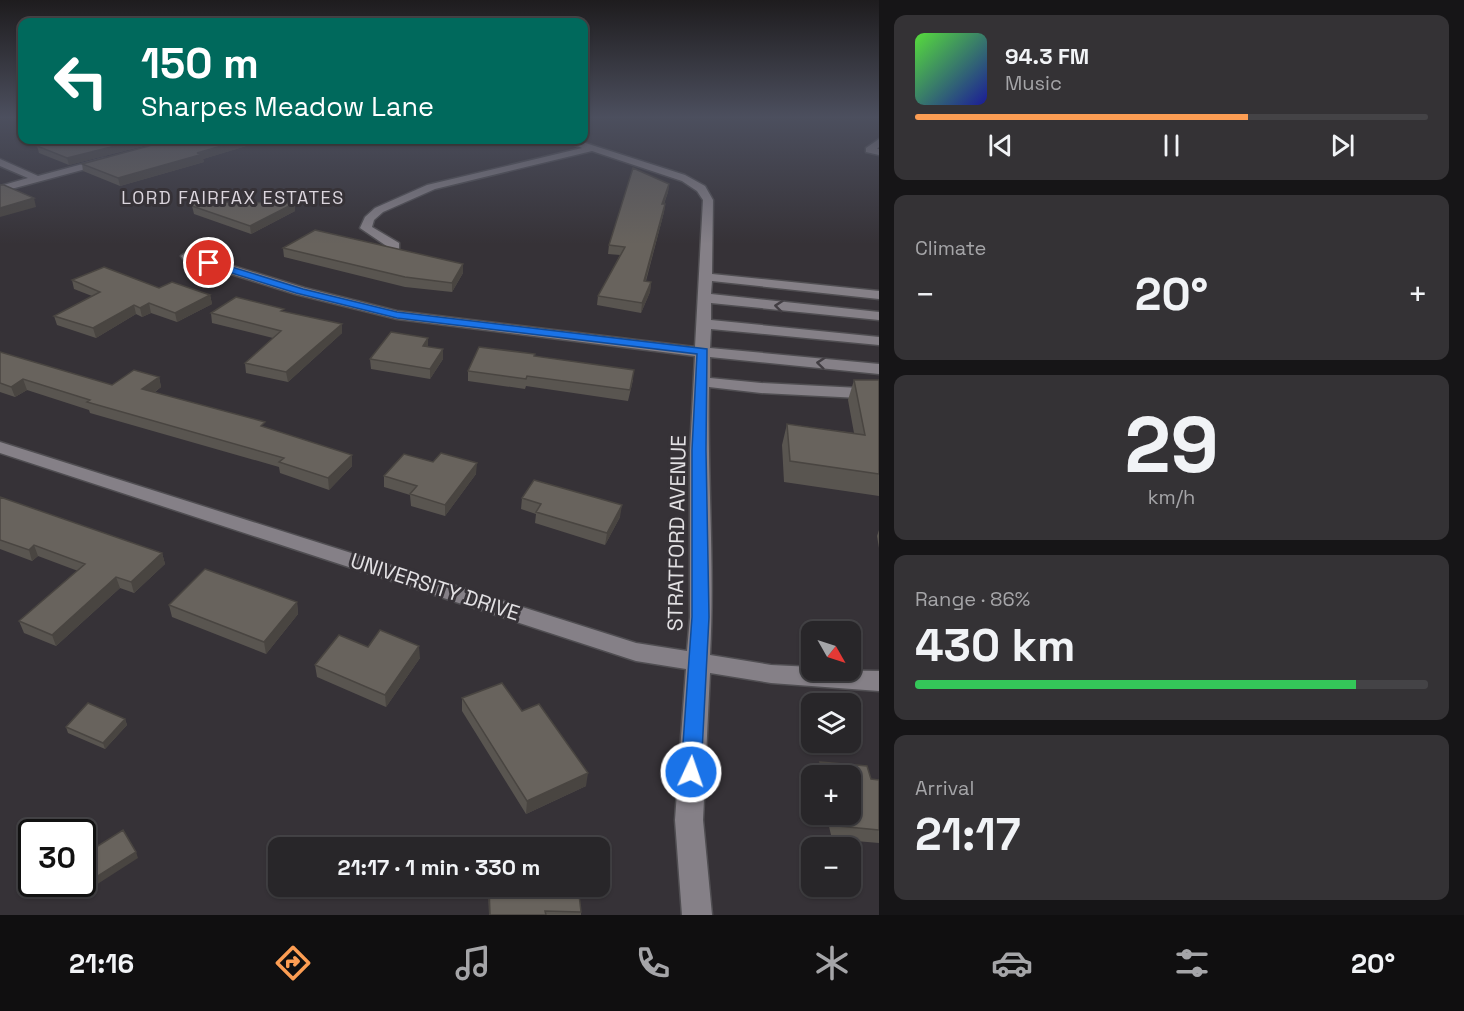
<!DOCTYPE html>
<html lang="en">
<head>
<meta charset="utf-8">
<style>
  :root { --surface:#282629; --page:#343235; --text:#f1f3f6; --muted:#a5a5a8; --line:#444346; --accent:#fc9d53 }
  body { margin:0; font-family:"Space Grotesk",sans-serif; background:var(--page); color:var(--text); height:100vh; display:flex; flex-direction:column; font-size:22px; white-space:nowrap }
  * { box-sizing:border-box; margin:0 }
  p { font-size:20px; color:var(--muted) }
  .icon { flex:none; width:33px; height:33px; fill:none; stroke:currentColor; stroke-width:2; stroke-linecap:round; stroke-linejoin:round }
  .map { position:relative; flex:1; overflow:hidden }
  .drawer { display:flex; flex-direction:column; gap:15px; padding:15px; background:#161517; width:585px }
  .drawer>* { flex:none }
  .guide { position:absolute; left:18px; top:18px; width:570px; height:126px; border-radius:12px; box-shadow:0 2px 4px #0004,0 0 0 2px var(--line); background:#00695c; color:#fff; overflow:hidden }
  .needle { width:39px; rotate:129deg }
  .controls { position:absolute; left:801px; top:621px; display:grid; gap:12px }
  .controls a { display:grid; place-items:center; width:60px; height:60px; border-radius:12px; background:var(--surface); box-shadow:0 2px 4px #0004,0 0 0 2px var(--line); font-size:30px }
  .speed { position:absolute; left:18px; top:819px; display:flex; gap:12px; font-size:30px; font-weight:700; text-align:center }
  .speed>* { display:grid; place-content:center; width:78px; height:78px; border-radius:50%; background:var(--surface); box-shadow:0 2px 4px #0004,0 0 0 2px var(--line); line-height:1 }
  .speed .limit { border:3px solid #111; border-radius:9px; background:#fff; color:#111 }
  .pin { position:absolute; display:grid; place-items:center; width:51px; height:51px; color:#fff; margin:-26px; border:3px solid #fff; border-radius:50%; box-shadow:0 2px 6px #0007 }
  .me { position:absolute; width:66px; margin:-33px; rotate:3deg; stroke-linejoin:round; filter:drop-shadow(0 0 4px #0008) }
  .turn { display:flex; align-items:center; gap:21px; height:126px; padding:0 24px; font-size:27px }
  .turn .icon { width:78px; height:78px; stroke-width:2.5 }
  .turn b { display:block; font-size:42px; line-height:51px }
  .big { font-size:45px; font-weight:800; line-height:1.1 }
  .drawer .widget { flex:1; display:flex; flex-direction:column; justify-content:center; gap:9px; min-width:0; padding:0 21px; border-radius:12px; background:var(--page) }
  .drawer .dial { align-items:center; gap:0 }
  .dial b { font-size:78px; line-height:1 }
  .song { display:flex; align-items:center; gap:18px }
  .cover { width:72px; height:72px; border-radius:9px; background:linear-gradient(135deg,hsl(110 70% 55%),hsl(240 70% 35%)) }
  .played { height:6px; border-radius:3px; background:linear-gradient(90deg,var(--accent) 65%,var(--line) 65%) }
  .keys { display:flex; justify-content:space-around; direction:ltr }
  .heat { display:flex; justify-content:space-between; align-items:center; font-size:33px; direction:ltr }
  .charge { height:9px; border-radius:4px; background:linear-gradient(90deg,#34c759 86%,var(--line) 0) }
  .trip { position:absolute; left:268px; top:837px; width:342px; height:60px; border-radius:12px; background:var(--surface); box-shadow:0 2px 4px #0004,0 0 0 2px var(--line); font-weight:800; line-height:60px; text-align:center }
  .tab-bar { display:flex; height:96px; justify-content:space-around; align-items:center; background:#100f10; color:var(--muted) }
  .tab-bar .icon { width:42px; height:42px }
  .tab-bar .on { color:var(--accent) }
  .tab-bar b { font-size:27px; color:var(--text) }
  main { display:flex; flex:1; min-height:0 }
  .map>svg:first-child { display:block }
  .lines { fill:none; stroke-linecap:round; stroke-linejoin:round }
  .minor-casing { stroke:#504e52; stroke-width:3 }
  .minor { fill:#858087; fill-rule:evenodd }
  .wall { fill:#595550 }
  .shaded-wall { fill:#494541 }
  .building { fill:#68635d; stroke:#494541; stroke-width:1.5 }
  .oneway { stroke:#423e43 }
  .route { fill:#1a73e8; stroke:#114b97; stroke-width:1.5 }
  .labels { text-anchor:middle; stroke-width:6; stroke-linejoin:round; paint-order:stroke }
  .far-neighbourhood-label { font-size:18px; letter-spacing:1.5px; fill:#dbd5dd; stroke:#363237 }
  .street-label { font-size:21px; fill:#e3e1e4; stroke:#363237 }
</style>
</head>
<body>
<main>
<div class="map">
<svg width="879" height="915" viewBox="0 0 879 915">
  <rect width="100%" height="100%" fill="#363237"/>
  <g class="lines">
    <defs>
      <path id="minor" d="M 879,139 L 879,147 L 877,149 L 879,149 L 879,155 L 866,152 L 866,148 Z
        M 563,140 L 576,140 L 685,175 L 705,186 L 713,200 L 712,274 L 879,291 L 879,299 L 712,281 L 711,294 L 879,312 L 879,320 L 711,303 L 711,320 L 879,337 L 879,345 L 711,329 L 710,348 L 879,364 L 879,374 L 710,357 L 710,378 L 761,383 L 879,389 L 879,399 L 761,393 L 709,387 C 707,477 715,566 710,655 L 771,665 L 812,667 L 812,670 L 879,671 L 879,691 L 771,683 L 710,673 L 703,820 L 712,915 L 682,915 L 675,820 L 686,669 L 636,661 L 0,453 L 0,442 L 636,643 L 687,651 L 690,617 L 690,450 L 695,356 L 397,319 L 295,294 L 183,259 L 181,256 L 187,252 L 191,253 L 305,288 L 397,311 L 695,347 L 703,200 L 697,191 L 682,181 L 592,151 L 435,189 L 383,212 L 374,220 L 372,227 L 399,243 L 399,249 L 391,249 L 360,228 L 365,217 L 375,208 L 427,185 L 582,148 Z
        M 105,158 L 110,161 L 108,163 L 0,192 L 0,186 L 28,178 L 0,166 L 0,159 L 38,176 Z"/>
    </defs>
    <use href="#minor" class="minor-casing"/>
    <use href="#minor" class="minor"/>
  </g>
  <path class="wall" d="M 0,116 L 22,116 L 22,118 Z
    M 64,140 L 167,140 L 69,165 L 39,153 L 37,146 Z
    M 171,140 L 266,140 L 203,159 L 204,162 L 120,186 L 83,171 L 82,164 Z
    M 669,184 L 668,192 L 664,204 L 665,204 L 664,212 L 646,281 L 651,282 L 650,292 L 641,313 L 597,305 L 598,296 L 620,255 L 608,254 L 609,245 Z
    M 192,206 L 295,211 L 251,234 L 194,214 Z
    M 283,248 L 463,264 L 463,273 L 452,292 L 405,287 L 284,257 Z
    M 72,280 L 159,288 L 210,295 L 212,304 L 177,322 L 151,313 L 142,317 L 136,314 L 96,338 L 57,325 L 54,316 L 92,296 L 74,289 Z
    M 285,312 L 342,333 L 288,382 L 246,373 L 245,363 L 273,338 L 212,323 L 211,313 Z
    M 428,347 L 443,349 L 443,359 L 430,379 L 371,369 L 370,359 Z
    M 0,352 L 112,385 L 159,377 L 161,387 L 155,392 L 352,455 L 352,466 L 329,490 L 280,473 L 279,467 L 90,413 L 89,410 L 27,390 L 15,397 L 0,392 Z
    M 535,354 L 535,356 L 633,380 L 628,401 L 526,386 L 525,389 L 468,381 L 468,371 Z
    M 854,380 L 879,380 L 879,496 L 784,482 L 782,445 L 787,424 L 854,433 L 848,400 Z
    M 476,474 L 445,516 L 411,506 L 410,495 L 384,487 L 384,476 Z
    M 0,497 L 162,553 L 165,564 L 134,593 L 120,588 L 56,646 L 24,633 L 19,621 L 78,571 L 38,556 L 32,561 L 0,549 Z
    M 522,498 L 620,517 L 605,545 L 535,523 L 536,514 L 521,509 Z
    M 879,530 L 879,548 L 877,536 Z
    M 297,602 L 298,614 L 266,654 L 172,617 L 169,605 Z
    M 368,647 L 420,658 L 386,707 L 317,677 L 315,665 Z
    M 462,698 L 522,711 L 586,786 L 526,814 L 462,711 Z
    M 125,719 L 127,725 L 105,749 L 68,733 L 66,727 Z
    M 820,762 L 871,779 L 879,780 L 879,843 L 832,839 L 826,814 L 850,814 L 850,776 L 816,776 Z
    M 488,886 L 578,886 L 581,912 L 581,915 L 489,915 Z"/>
  <path class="shaded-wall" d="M 139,140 L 167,140 L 69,165 L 67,158 Z
    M 242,140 L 266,140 L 203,159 L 204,162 L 120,186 L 118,178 Z
    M 669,184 L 668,192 L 661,212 L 662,204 Z
    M 34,198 L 36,207 L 0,217 L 0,208 Z
    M 295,203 L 295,211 L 251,234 L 250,226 Z
    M 665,204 L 664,212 L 643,290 L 644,281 Z
    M 463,264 L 463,273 L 452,292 L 452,283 Z
    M 651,282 L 650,292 L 641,313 L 642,303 Z
    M 210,295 L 212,304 L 177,322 L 175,313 Z
    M 149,303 L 151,313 L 142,317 L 140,308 Z
    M 134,305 L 136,314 L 96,338 L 93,328 Z
    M 342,324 L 342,333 L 288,382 L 286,372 Z
    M 428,338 L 428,348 L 423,346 Z
    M 443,349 L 443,359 L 430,379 L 430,369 Z
    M 159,377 L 161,387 L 145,399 L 142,389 Z
    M 23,379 L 27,390 L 15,397 L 11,387 Z
    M 352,455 L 352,466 L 329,490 L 328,478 Z
    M 477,463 L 476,474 L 445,516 L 445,505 Z
    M 622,505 L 620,517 L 605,545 L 607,533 Z
    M 34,545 L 38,556 L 32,561 L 29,550 Z
    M 162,553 L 165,564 L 134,593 L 131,582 Z
    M 116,577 L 120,588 L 56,646 L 52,635 Z
    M 297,602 L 298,614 L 266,654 L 264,642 Z
    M 419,646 L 420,658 L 386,707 L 385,695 Z
    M 125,719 L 127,725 L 105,749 L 103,743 Z
    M 588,773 L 586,786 L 526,814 L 527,801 Z
    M 136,852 L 138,858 L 85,892 L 82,886 Z"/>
  <path class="building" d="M 64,140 L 139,140 L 67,158 L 37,146 Z
    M 171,140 L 242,140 L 197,153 L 203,154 L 118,178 L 82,164 Z
    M 633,168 L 669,184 L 662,204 L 665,204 L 644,281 L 651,282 L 642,303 L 598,296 L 625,247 L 609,245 Z
    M 0,185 L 4,185 L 34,198 L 0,208 Z
    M 193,202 L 295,203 L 250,226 L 192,206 Z
    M 315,230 L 463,264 L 452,283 L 405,277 L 283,248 Z
    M 104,267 L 159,288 L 172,282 L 210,295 L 175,313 L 149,303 L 140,308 L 134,305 L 93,328 L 54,316 L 100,292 L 72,280 Z
    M 236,297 L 284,309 L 281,311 L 342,324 L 286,372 L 245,363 L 281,331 L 211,313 Z
    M 391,332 L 428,338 L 423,346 L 443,349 L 430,369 L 370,359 Z
    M 479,347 L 535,354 L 534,356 L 634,370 L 630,390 L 527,376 L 526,379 L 468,371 Z
    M 0,352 L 112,385 L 134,370 L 159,377 L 142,389 L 265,422 L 261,426 L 352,455 L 328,478 L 279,462 L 284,458 L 87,402 L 90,400 L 23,379 L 11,387 L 0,383 Z
    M 854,380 L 879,380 L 879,474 L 790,461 L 787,424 L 865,435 Z
    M 441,453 L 477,463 L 445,505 L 410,494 L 417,486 L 384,476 L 404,454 L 433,462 Z
    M 534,480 L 622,505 L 607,533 L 536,512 L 541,504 L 522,498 Z
    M 0,497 L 162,553 L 131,582 L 116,577 L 52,635 L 19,621 L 85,564 L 34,545 L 29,550 L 0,540 Z
    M 205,569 L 297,602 L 264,642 L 169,605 Z
    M 380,630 L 419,646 L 385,695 L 315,665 L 339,635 L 368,647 Z
    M 502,683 L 522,711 L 539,704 L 588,773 L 527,801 L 462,698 Z
    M 88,703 L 125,719 L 103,743 L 66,727 Z
    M 820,762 L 867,766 L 871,779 L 879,780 L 879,830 L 838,826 L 835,814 L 850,814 L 850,776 L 824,776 Z
    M 123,830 L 136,852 L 82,886 L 81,884 L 82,884 L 82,856 Z
    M 489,886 L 578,886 L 581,912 L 545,911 L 546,915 L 490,915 Z"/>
  <defs><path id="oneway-chevron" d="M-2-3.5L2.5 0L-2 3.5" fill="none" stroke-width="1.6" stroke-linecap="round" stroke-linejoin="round" transform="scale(1.5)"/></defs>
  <g class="oneway">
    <use href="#oneway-chevron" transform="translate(779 306) rotate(-174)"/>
    <use href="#oneway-chevron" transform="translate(821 363) rotate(-174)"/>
  </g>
  <linearGradient id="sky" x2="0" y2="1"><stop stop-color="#1e1c1e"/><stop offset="0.48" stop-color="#4c4f5e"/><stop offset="1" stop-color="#4c4f5e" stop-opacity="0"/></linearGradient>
  <rect width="879" height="244" fill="url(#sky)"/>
  <path class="route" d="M 209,260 L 303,289 L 397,312 L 707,349 L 706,450 L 709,617 L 701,772 L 698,778 L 691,780 L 684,778 L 681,772 L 692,617 L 692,450 L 697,354 L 397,318 L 296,293 L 206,265 L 204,263 Z"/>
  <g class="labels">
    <g class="far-neighbourhood-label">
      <text x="233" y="204">LORD FAIRFAX ESTATES</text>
    </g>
    <g class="street-label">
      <text transform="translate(677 533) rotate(-89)" y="7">STRATFORD AVENUE</text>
      <text transform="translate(435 587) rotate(18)" y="7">UNIVERSITY DRIVE</text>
    </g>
  </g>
</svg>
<div class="controls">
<a><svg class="needle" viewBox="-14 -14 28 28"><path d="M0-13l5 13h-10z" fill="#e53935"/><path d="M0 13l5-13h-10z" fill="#a5a5a8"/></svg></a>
<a><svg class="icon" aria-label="layers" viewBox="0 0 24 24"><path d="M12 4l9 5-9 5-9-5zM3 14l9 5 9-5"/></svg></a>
<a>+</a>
<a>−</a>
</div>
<div class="speed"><div class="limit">30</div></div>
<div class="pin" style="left:209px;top:263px;background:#d93025"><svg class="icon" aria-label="arrive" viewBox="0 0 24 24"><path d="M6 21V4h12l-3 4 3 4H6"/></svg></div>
<svg class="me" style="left:691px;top:772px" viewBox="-20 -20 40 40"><circle r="17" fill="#1a73e8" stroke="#fff" stroke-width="3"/><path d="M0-11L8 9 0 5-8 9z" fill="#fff"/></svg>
<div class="trip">21:17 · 1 min · 330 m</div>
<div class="guide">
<div class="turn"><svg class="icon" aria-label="left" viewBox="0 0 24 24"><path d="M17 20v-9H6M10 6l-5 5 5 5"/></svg><div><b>150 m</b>Sharpes Meadow Lane</div></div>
</div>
</div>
<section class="drawer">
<div class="widget">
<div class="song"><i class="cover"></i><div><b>94.3 FM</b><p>Music</p></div></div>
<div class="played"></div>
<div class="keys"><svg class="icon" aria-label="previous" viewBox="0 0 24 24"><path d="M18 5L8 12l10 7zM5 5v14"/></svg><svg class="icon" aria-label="pause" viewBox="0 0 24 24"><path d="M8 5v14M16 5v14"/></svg><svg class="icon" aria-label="next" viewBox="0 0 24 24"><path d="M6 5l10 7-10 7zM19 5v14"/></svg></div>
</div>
<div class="widget"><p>Climate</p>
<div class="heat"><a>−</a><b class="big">20°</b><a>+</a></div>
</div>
<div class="widget dial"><b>29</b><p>km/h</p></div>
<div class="widget"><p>Range · 86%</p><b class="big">430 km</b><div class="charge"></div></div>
<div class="widget"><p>Arrival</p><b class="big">21:17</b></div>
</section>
</main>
<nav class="tab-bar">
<b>21:16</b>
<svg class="icon on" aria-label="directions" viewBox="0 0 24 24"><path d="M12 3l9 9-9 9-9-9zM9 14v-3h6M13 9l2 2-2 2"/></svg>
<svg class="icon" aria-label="music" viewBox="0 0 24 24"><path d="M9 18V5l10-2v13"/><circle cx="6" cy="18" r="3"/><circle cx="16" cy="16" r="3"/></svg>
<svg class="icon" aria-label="phone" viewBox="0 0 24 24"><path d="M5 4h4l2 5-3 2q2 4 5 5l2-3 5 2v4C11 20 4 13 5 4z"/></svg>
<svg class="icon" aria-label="climate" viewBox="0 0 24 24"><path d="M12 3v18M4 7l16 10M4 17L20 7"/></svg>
<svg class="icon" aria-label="car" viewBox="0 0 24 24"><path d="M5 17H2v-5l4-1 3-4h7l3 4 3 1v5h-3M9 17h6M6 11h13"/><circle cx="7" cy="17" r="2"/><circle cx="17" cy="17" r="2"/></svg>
<svg class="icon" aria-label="filters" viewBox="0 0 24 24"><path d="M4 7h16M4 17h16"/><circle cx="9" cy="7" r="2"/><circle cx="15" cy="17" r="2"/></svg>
<b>20°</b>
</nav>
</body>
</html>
